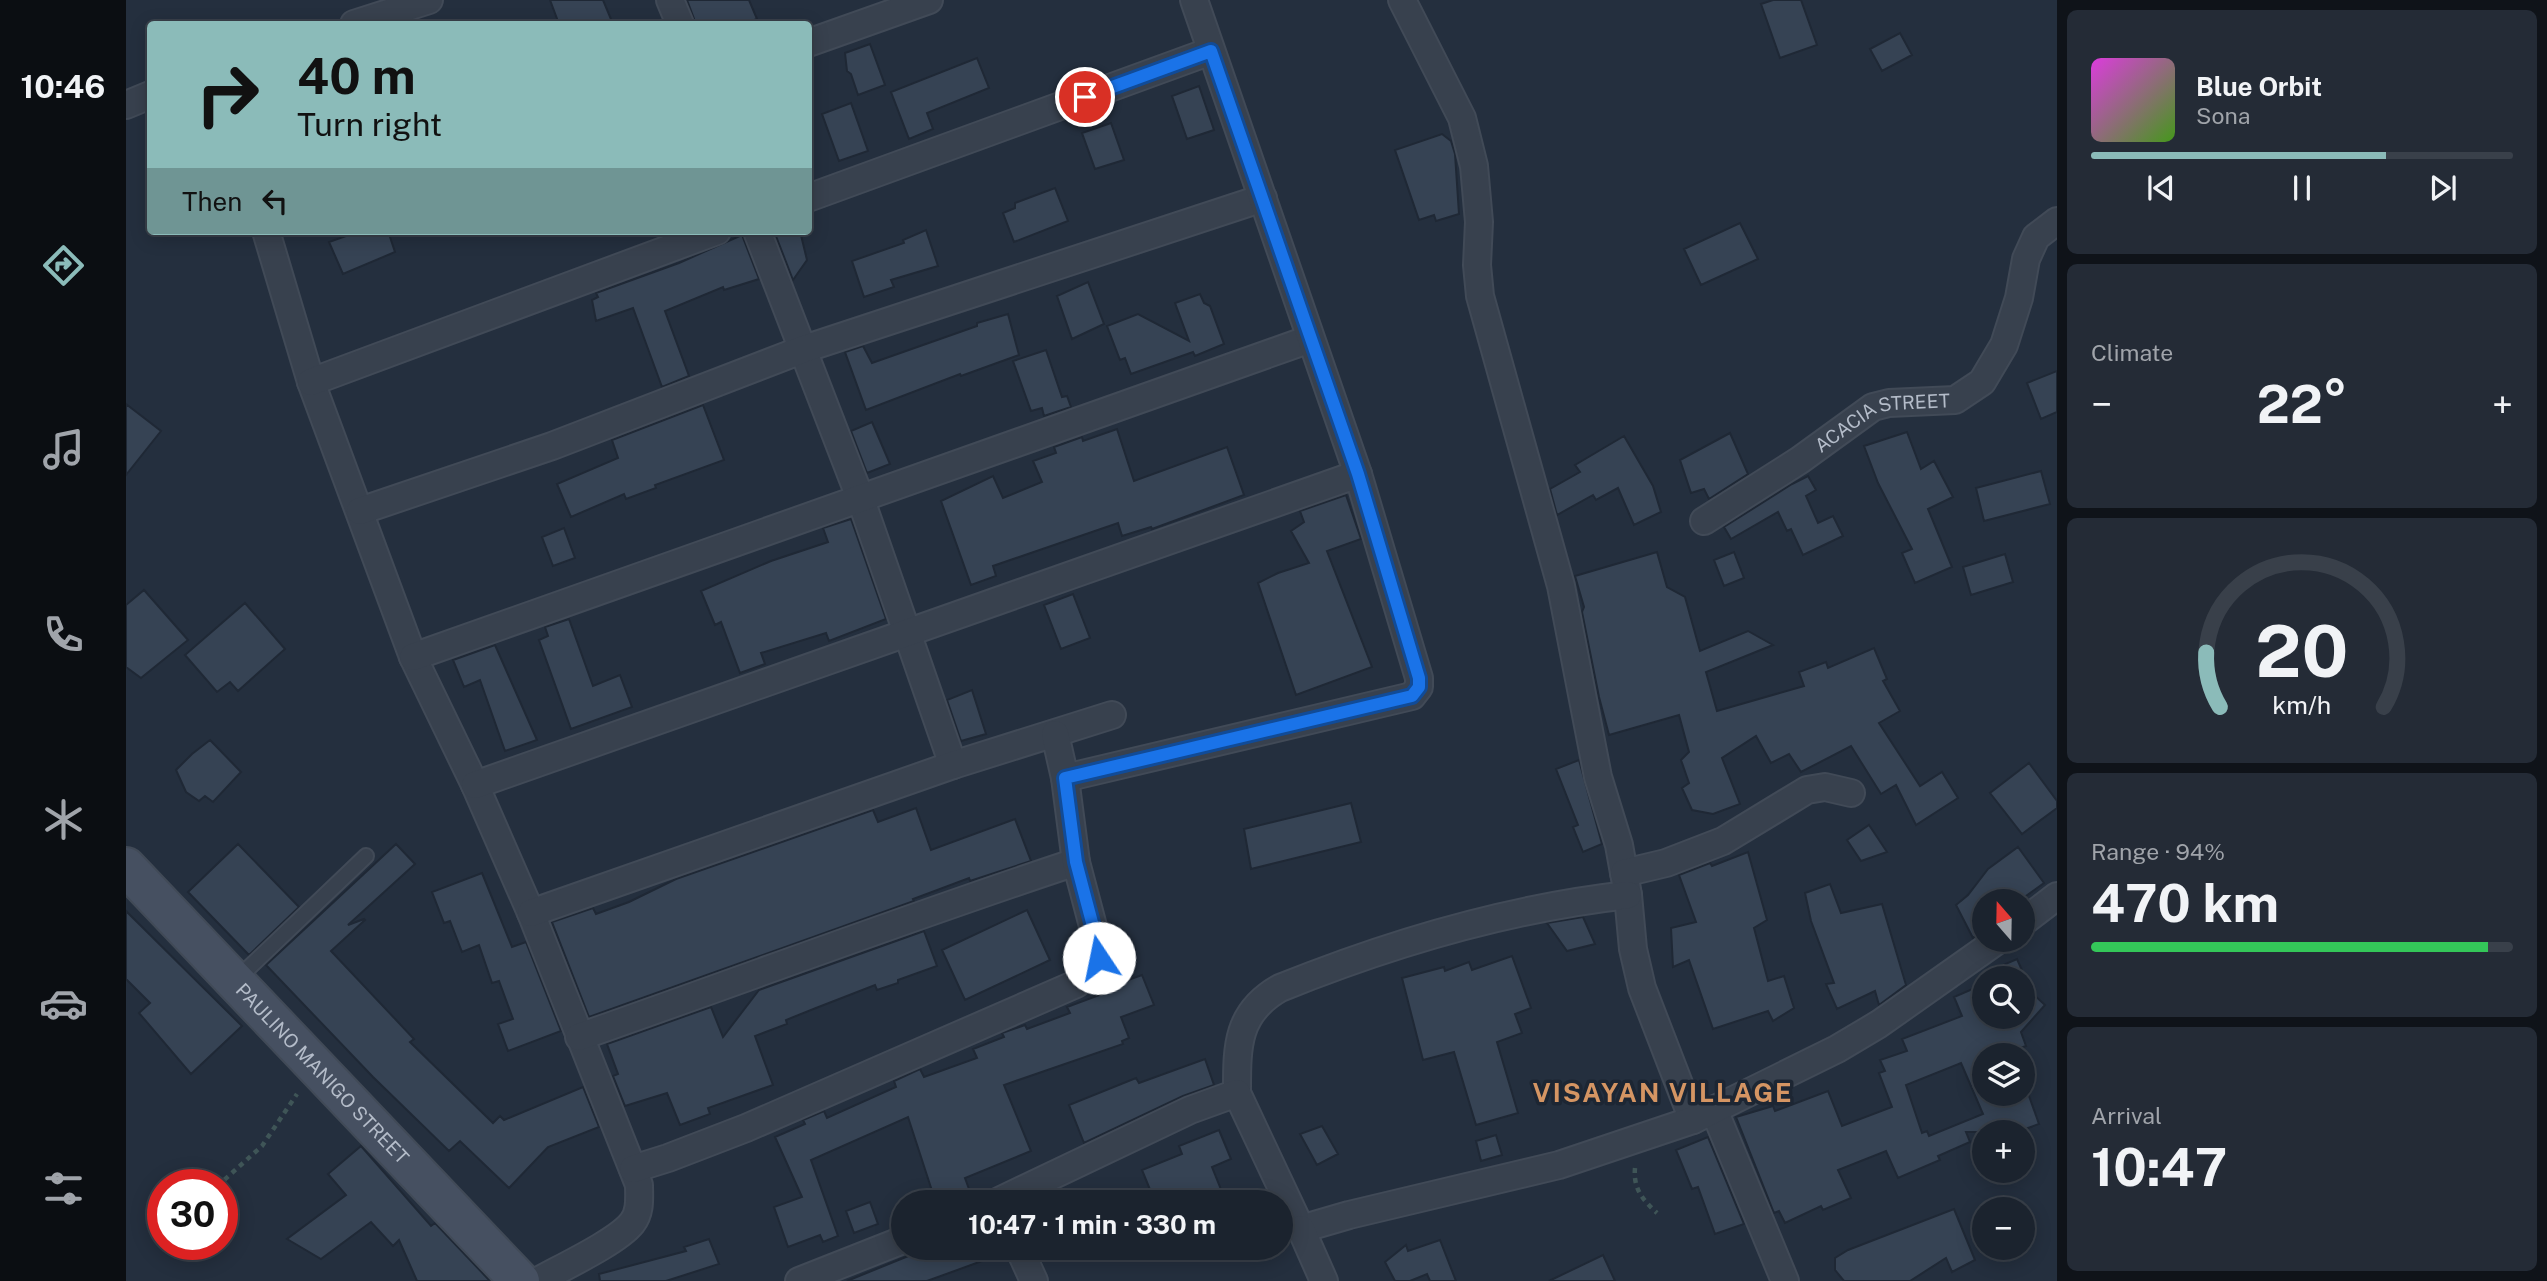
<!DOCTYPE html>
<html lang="en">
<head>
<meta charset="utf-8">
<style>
  :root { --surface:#1b232e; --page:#242b36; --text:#f1f3f6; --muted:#a0a4aa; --line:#39404a; --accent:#8bbbb9 }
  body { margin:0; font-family:"Public Sans",sans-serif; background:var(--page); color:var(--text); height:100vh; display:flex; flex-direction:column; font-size:26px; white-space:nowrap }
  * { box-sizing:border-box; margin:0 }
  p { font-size:23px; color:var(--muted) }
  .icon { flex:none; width:38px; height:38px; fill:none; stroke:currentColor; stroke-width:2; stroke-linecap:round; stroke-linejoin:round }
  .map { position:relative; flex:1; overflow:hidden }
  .details { display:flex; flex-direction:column; gap:10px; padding:10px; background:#0f1319; width:490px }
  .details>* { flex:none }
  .hud { position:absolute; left:21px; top:21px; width:665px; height:214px; border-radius:7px; box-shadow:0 4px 18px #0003,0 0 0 2px var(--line); background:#8bbbb9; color:#111; overflow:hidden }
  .needle { width:46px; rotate:340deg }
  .tools { position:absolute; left:1846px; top:889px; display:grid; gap:14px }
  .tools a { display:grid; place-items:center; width:63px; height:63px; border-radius:50%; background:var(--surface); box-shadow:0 4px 18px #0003,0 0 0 2px var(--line); font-size:35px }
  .speed { position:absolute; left:21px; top:1169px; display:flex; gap:14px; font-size:35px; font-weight:700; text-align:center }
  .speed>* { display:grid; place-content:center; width:91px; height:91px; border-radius:50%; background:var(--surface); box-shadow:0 4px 18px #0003,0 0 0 2px var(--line); line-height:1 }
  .speed .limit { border:10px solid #d22; background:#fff; color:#111 }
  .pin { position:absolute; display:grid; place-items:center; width:60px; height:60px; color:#fff; margin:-30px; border:4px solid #fff; border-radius:50%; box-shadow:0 2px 7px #0007 }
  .me { position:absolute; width:77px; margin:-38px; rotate:349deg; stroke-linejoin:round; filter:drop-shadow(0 0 5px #0008) }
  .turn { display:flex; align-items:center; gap:24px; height:147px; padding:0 35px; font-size:32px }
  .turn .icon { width:91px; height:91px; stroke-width:2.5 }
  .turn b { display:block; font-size:49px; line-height:60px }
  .then { display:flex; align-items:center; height:66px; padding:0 35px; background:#0003; gap:14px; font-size:26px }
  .big { font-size:52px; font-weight:700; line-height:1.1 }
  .details .widget { flex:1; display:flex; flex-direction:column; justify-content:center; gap:10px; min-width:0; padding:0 24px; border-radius:10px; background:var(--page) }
  .details .dial { align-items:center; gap:0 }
  .dial svg { height:182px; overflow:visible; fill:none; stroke:var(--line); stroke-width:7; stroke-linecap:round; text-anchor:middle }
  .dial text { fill:var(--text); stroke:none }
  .song { display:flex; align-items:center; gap:21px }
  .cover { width:84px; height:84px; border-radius:10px; background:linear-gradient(135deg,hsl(300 70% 55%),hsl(100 70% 35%)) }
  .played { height:7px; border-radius:4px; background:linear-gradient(90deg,var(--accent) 70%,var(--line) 70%) }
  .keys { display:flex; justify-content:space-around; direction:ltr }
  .heat { display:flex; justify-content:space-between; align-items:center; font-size:38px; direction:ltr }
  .charge { height:10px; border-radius:5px; background:linear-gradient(90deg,#34c759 94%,var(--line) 0) }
  .trip { position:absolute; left:765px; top:1190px; width:402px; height:70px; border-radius:35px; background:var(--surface); box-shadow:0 4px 18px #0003,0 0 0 2px var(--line); font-weight:700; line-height:70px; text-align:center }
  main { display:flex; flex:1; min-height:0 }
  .tab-bar { display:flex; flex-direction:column; width:126px; justify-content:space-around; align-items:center; background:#0b0e12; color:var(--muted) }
  .tab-bar .icon { width:49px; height:49px }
  .tab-bar .active { color:var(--accent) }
  .tab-bar b { font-size:32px; color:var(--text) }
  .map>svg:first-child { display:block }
  .building { fill:#364354; stroke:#1f2835; stroke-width:2; fill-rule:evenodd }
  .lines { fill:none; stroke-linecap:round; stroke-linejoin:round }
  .lane-casing { stroke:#414a57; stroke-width:18 }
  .street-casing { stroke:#414a57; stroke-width:30 }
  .secondary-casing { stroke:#414a57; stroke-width:42 }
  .path { stroke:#3f5557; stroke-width:4.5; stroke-dasharray:5 5; stroke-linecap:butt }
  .lane { stroke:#38414e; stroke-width:14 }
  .street { stroke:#38414e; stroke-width:26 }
  .secondary { stroke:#465061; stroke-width:38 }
  .route-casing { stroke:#114b97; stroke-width:18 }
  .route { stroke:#1a73e8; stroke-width:12 }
  .labels { text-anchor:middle; stroke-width:7; stroke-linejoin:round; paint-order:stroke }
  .street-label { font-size:19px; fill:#b4bcc9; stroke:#1d2633 }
  .district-label { font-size:26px; font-weight:bold; letter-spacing:2px; fill:#d59563; stroke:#1d2633 }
</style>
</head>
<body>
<main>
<nav class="tab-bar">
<b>10:46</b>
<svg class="icon active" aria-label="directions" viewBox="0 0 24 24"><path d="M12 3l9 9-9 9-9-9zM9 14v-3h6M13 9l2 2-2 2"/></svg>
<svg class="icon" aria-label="music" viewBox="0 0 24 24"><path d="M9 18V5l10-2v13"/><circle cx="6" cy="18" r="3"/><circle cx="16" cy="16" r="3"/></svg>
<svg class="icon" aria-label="phone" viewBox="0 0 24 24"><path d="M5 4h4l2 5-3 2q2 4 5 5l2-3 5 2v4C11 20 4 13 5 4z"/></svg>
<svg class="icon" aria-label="climate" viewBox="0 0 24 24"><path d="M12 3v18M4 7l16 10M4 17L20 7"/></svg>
<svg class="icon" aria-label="car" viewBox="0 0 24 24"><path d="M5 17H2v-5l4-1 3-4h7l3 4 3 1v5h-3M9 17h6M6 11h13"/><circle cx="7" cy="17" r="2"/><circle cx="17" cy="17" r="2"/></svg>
<svg class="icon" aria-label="filters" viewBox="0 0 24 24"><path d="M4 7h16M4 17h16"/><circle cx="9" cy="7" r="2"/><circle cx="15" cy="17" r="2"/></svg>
</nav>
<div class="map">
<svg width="1931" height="1281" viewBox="0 0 1931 1281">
  <rect width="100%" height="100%" fill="#242f3e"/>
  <path class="building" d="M 424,0 L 477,0 L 487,24 L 433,24 Z
    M 561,0 L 623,0 L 631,19 L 617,24 L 570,24 Z
    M 1647,0 L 1675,0 L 1691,45 L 1654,58 L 1635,4 Z
    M 1774,33 L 1786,55 L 1756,71 L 1744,49 Z
    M 744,44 L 759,85 L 732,95 L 725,74 L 721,71 L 719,53 Z
    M 851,58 L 863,88 L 801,113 L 807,129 L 783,139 L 765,92 Z
    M 1073,86 L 1088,130 L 1061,139 L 1046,96 Z
    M 725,103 L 742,151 L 713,161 L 696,114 Z
    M 985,123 L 998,160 L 969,169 L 956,133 Z
    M 1316,134 L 1325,141 L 1329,154 L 1333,214 L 1310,221 L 1308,215 L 1293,220 L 1269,150 Z
    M 929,188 L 942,221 L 888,242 L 877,213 L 889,208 L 889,203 Z
    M 1614,223 L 1632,259 L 1575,285 L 1558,249 Z
    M 800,230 L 812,266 L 765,280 L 768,287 L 738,297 L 726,261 L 778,243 L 777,240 Z
    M 234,231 L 262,231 L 269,252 L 217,274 L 203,242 Z
    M 648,231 L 674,231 L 681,260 L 667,280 Z
    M 616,235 L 633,279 L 598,290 L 597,287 L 539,311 L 563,376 L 536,387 L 507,308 L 470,321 L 466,300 L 472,297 L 470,293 L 553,263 Z
    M 962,282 L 978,324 L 946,339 L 931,296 Z
    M 1074,294 L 1078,303 L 1084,306 L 1098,344 L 1069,356 L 1067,352 L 1005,374 L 999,358 L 994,360 L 981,326 L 1012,314 L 1063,341 L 1049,303 Z
    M 882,314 L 893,355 L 835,376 L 834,374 L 740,410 L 719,352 L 737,346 L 746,363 L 851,326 L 851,323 Z
    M 920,350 L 936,397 L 941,396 L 945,407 L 918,416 L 916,408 L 905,411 L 887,361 Z
    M 1931,371 L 1931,412 L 1915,419 L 1901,383 Z
    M 0,404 L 35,431 L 0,475 Z
    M 577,405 L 598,460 L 529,485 L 530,488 L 500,499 L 498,494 L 445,517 L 431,484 L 492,458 L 486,440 Z
    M 746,422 L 764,464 L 741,473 L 725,431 Z
    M 991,429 L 1008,481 L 1101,447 L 1118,495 L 1026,529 L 1025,527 L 996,536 L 992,523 L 867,566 L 870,576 L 845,585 L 815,501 L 867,476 L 877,498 L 916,482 L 907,461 L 930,453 L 928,447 L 956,437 L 957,441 Z
    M 1781,432 L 1795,469 L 1808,461 L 1827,497 L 1802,509 L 1826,567 L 1789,583 L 1776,553 L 1786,549 L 1752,483 L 1738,446 Z
    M 1604,433 L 1622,474 L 1583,499 L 1578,489 L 1565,493 L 1554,460 Z
    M 1498,436 L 1527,486 L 1535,512 L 1508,525 L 1492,488 L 1470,500 L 1467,495 L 1431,515 L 1424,489 L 1454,472 L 1449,465 Z
    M 1915,471 L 1924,504 L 1858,521 L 1850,488 Z
    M 1682,476 L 1690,490 L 1680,496 L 1692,523 L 1707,516 L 1717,536 L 1677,555 L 1665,529 L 1661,531 L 1652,512 L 1605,539 L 1598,527 L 1666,484 Z
    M 1220,495 L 1235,539 L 1201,551 L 1246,667 L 1170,695 L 1132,583 L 1152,573 L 1183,563 L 1165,531 L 1178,522 L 1174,511 Z
    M 725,519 L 760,619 L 703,641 L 700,633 L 635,653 L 639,664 L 614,673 L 595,622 L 589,625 L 575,591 L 645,561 L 702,542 L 697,528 Z
    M 438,528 L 449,558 L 427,566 L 416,537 Z
    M 1531,552 L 1541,587 L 1559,597 L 1574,651 L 1622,631 L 1647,645 L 1580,672 L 1591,711 L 1678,686 L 1673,672 L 1700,662 L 1702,668 L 1748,648 L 1761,679 L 1757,681 L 1774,711 L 1753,723 L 1794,786 L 1816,772 L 1832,798 L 1790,825 L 1770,785 L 1755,794 L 1725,746 L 1675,772 L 1663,754 L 1645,763 L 1630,736 L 1596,758 L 1614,804 L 1587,814 L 1566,810 L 1556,788 L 1563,783 L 1555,760 L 1563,752 L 1553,715 L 1483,735 L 1473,697 L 1456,612 L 1458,607 L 1449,576 Z
    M 1608,552 L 1618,578 L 1598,586 L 1588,560 Z
    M 1879,554 L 1887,582 L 1845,595 L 1837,567 Z
    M 18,590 L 62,640 L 15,678 L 0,667 L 0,605 Z
    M 947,594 L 964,638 L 935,649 L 918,605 Z
    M 119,603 L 159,649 L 112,691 L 104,682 L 91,692 L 59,655 Z
    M 443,619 L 467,686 L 494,675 L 506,707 L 445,729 L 413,640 L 422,636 L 419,627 Z
    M 369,645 L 411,740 L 379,751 L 354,680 L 338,687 L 327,660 Z
    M 846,690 L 860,734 L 835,741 L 821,700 Z
    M 84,740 L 115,772 L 87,802 L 79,796 L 73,801 L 60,792 L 50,770 L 66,754 Z
    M 1453,760 L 1476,844 L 1457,852 L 1447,827 L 1452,825 L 1430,769 Z
    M 1903,763 L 1931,801 L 1931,808 L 1896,834 L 1864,793 Z
    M 1225,803 L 1235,842 L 1125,869 L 1118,829 Z
    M 790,808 L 805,850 L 889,819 L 905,861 L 844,881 L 843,878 L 787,899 L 788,901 L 463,1017 L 426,922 L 467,908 L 470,914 L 503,902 L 550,879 L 747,810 L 752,822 Z
    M 1743,825 L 1761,852 L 1735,861 L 1721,840 Z
    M 112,844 L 173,907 L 123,955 L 62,892 Z
    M 270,844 L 289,864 L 222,925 L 238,919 L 239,920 L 205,951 L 288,1039 L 284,1042 L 367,1123 L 374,1116 L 378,1120 L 457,1087 L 473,1127 L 422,1147 L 383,1188 L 334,1141 L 323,1151 L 247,1077 L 140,965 Z
    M 1892,847 L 1918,883 L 1893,901 L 1858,901 L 1858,930 L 1847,938 L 1830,905 L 1842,895 L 1862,869 Z
    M 1622,852 L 1641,920 L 1628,928 L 1642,981 L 1658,976 L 1668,1008 L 1647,1021 L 1642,1011 L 1587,1029 L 1563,960 L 1547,967 L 1545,928 L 1570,922 L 1553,875 L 1584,863 L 1586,866 Z
    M 356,873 L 386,947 L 400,942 L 435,1031 L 382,1051 L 372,1024 L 387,1019 L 373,981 L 366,983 L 353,945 L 336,952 L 324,921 L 318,923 L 306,892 Z
    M 1704,884 L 1715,913 L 1756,904 L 1780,985 L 1753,1005 L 1749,991 L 1711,1009 L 1700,984 L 1708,983 L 1685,921 L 1679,893 Z
    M 901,910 L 924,960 L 839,1000 L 816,950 Z
    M 0,911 L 116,1026 L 65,1074 L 13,1013 L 24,1003 L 0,979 Z
    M 1457,917 L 1469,944 L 1441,951 L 1421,923 Z
    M 798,931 L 811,966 L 772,980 L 772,983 L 751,990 L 749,985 L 690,1008 L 660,1020 L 661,1024 L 629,1036 L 647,1085 L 582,1108 L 584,1114 L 554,1125 L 541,1093 L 499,1106 L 487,1076 L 492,1074 L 481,1044 L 585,1007 L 597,1037 L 633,990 Z
    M 1386,956 L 1405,1008 L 1389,1014 L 1396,1033 L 1371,1042 L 1392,1113 L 1350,1125 L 1328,1052 L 1297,1060 L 1276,978 L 1318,967 L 1319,971 L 1343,962 L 1346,970 Z
    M 1891,959 L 1906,993 L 1919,1005 L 1895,1032 L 1900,1046 L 1888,1050 L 1891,1055 L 1858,1055 L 1858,1094 L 1897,1094 L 1897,1079 L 1913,1124 L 1891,1132 L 1840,1132 L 1844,1142 L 1812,1156 L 1814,1160 L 1772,1178 L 1760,1151 L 1712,1170 L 1725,1198 L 1697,1210 L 1695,1206 L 1659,1223 L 1653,1211 L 1648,1213 L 1610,1117 L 1647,1106 L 1649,1111 L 1702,1091 L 1716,1126 L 1766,1107 L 1753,1073 L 1759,1071 L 1754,1060 L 1781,1051 L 1776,1039 L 1836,1016 L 1828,997 L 1858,984 L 1858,1017 L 1897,1017 L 1897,978 L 1860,978 L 1856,974 ZM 1835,1063 L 1857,1114 L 1803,1136 L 1801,1131 L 1796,1133 L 1780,1085 Z
    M 1016,975 L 1028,1005 L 995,1017 L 1003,1038 L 996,1041 L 997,1044 L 878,1085 L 905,1151 L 839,1178 L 843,1189 L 809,1200 L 782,1117 L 685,1160 L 712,1236 L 697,1242 L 694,1235 L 662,1247 L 648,1207 L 676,1197 L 649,1137 L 679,1124 L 677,1120 L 698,1111 L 701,1118 L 770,1087 L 768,1081 L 794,1069 L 798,1077 L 851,1058 L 847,1049 L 878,1037 L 876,1033 L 899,1025 L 901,1029 L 944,1013 L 941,1007 L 987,990 L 985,986 Z
    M 1079,1059 L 1088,1085 L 1057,1096 L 958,1143 L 943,1105 L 1010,1078 L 1013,1083 Z
    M 1196,1126 L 1212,1154 L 1191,1165 L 1174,1134 Z
    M 1093,1130 L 1105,1159 L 1086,1167 L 1100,1202 L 1029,1202 L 1016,1170 L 1056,1154 L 1053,1146 Z
    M 1370,1135 L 1376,1155 L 1355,1161 L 1350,1141 Z
    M 1582,1137 L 1618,1224 L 1589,1234 L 1572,1187 L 1566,1189 L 1550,1150 Z
    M 235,1146 L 305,1226 L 309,1223 L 364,1281 L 291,1281 L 273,1240 L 267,1246 L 245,1222 L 195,1259 L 161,1239 L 220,1195 L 202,1174 Z
    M 744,1202 L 752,1224 L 728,1233 L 720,1211 Z
    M 1828,1209 L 1849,1260 L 1826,1272 L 1820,1258 L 1784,1281 L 1718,1281 L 1709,1270 L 1709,1258 L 1722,1250 Z
    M 583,1239 L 593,1264 L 540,1281 L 474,1281 L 473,1274 L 560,1251 L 558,1247 Z
    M 1314,1240 L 1330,1281 L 1304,1281 L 1301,1274 L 1284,1281 L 1269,1281 L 1259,1262 L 1280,1245 L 1282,1251 Z
    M 802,1248 L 877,1248 L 878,1253 L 801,1281 L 721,1281 Z
    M 1477,1255 L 1489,1281 L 1423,1281 Z"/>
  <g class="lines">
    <defs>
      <path id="lane" d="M 110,980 L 240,856"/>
      <g id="street">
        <path d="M 544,0 L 554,24"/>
        <path d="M 1276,0 L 1336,118 L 1348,166 L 1353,222 L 1351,265 L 1354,296 L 1435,586 L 1472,777 L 1493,845 L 1502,895 L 1507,949 L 1516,988 L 1567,1120"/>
        <path d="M 228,24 L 303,0"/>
        <path d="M 682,43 L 803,0"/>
        <path d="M 0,105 L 24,95"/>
        <path d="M 682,198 L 1085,51"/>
        <path d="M 140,231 L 185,382 L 287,657 L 349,785 L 405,913 L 513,1185 C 513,1197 515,1212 506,1223 C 491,1242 435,1268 412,1281"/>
        <path d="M 631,231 L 735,500 L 827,765"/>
        <path d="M 185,382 L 591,231"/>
        <path d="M 234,511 L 426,446 L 678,349 L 1137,198"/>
        <path id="s1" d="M 1578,521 L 1674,460 L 1747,407 L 1763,403 L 1829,400 L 1856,382 L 1878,345 L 1893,298 L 1900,259 L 1910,237 L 1931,221"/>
        <path d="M 287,657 L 1184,339"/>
        <path d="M 939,778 L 1286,696 L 1293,687 L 1293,678 L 1232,474 L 1068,0"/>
        <path d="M 349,785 L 1232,474"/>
        <path d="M 1498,873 L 1540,863 L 1597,841 L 1681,790 L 1699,787 L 1725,793"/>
        <path d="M 405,913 L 827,765 L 986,715"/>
        <path d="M 1897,922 L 1931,896"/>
        <path d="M 453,1037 C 619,979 783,917 950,862"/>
        <path d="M 1111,1093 C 1111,1047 1110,1013 1154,988 C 1263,944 1385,908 1502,895"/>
        <path d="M 1588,1110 L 1659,1281"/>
        <path d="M 507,1169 L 542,1158 L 620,1128 L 950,984 L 964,974 L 970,967 L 973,949 L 950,862 L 939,778 L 929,734"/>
        <path d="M 871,1202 L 1064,1110 L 1111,1093 L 1175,1229 L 1223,1215 L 1433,1165 L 1567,1120 L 1711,1049 L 1753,1024 L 1872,940"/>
        <path d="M 1175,1229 L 1198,1281"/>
        <path d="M 893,1248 L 908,1281"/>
        <path d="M 673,1281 L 777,1240"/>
      </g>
      <g id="secondary">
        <path id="s2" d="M 0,867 L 394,1281"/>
      </g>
    </defs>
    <use href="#lane" class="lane-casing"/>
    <use href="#street" class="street-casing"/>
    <use href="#secondary" class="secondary-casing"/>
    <path class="path" d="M 1509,1168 C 1507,1189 1517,1200 1531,1213
      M 90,1185 L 97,1181 L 136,1146 L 171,1094"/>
    <use href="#lane" class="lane"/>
    <use href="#street" class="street"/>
    <use href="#secondary" class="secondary"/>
  </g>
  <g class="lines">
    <defs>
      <path id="route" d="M 959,97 L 1085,51 L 1232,474 L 1293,678 L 1293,687 L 1286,696 L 939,778 L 950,862 L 973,949 L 973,958"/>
    </defs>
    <use href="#route" class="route-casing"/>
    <use href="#route" class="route"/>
  </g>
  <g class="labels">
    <g class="street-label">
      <text dy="7" stroke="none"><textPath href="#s1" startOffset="208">ACACIA STREET</textPath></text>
      <text dy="7" stroke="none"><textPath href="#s2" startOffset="285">PAULINO MANIGO STREET</textPath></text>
    </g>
    <g class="district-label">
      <text x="1537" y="1102">VISAYAN VILLAGE</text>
    </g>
  </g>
</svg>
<div class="tools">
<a><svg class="needle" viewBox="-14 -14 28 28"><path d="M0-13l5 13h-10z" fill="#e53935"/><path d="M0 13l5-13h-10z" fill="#a0a4aa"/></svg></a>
<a><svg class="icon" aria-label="search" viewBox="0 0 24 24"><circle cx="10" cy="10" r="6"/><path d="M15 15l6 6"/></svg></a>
<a><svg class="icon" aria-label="layers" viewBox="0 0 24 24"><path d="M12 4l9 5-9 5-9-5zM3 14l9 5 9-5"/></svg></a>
<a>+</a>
<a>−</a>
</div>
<div class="speed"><div class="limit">30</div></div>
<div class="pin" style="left:959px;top:97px;background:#d93025"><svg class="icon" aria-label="arrive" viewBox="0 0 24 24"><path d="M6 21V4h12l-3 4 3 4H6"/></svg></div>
<svg class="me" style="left:973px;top:958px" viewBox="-20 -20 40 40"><circle r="19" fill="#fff"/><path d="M0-13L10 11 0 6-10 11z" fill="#1a73e8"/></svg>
<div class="trip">10:47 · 1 min · 330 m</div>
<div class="hud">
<div class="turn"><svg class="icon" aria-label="right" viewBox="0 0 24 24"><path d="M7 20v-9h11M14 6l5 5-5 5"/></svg><div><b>40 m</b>Turn right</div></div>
<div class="then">Then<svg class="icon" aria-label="left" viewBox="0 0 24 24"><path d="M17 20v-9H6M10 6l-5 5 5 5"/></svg></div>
</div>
</div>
<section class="details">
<div class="widget">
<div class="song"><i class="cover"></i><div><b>Blue Orbit</b><p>Sona</p></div></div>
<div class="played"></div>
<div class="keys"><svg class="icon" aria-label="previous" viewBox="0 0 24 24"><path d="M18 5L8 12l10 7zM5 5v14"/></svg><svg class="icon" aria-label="pause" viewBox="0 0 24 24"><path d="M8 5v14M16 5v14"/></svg><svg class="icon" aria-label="next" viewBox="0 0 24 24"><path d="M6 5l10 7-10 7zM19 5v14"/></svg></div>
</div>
<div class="widget"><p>Climate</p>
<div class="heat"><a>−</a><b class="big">22°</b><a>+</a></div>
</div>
<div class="widget dial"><svg viewBox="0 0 100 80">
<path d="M14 69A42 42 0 1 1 86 69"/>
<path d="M14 69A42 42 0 0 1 8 45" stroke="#8bbbb9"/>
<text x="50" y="56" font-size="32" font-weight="700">20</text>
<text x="50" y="72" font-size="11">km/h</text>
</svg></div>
<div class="widget"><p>Range · 94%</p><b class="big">470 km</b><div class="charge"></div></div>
<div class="widget"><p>Arrival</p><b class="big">10:47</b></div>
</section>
</main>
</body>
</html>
